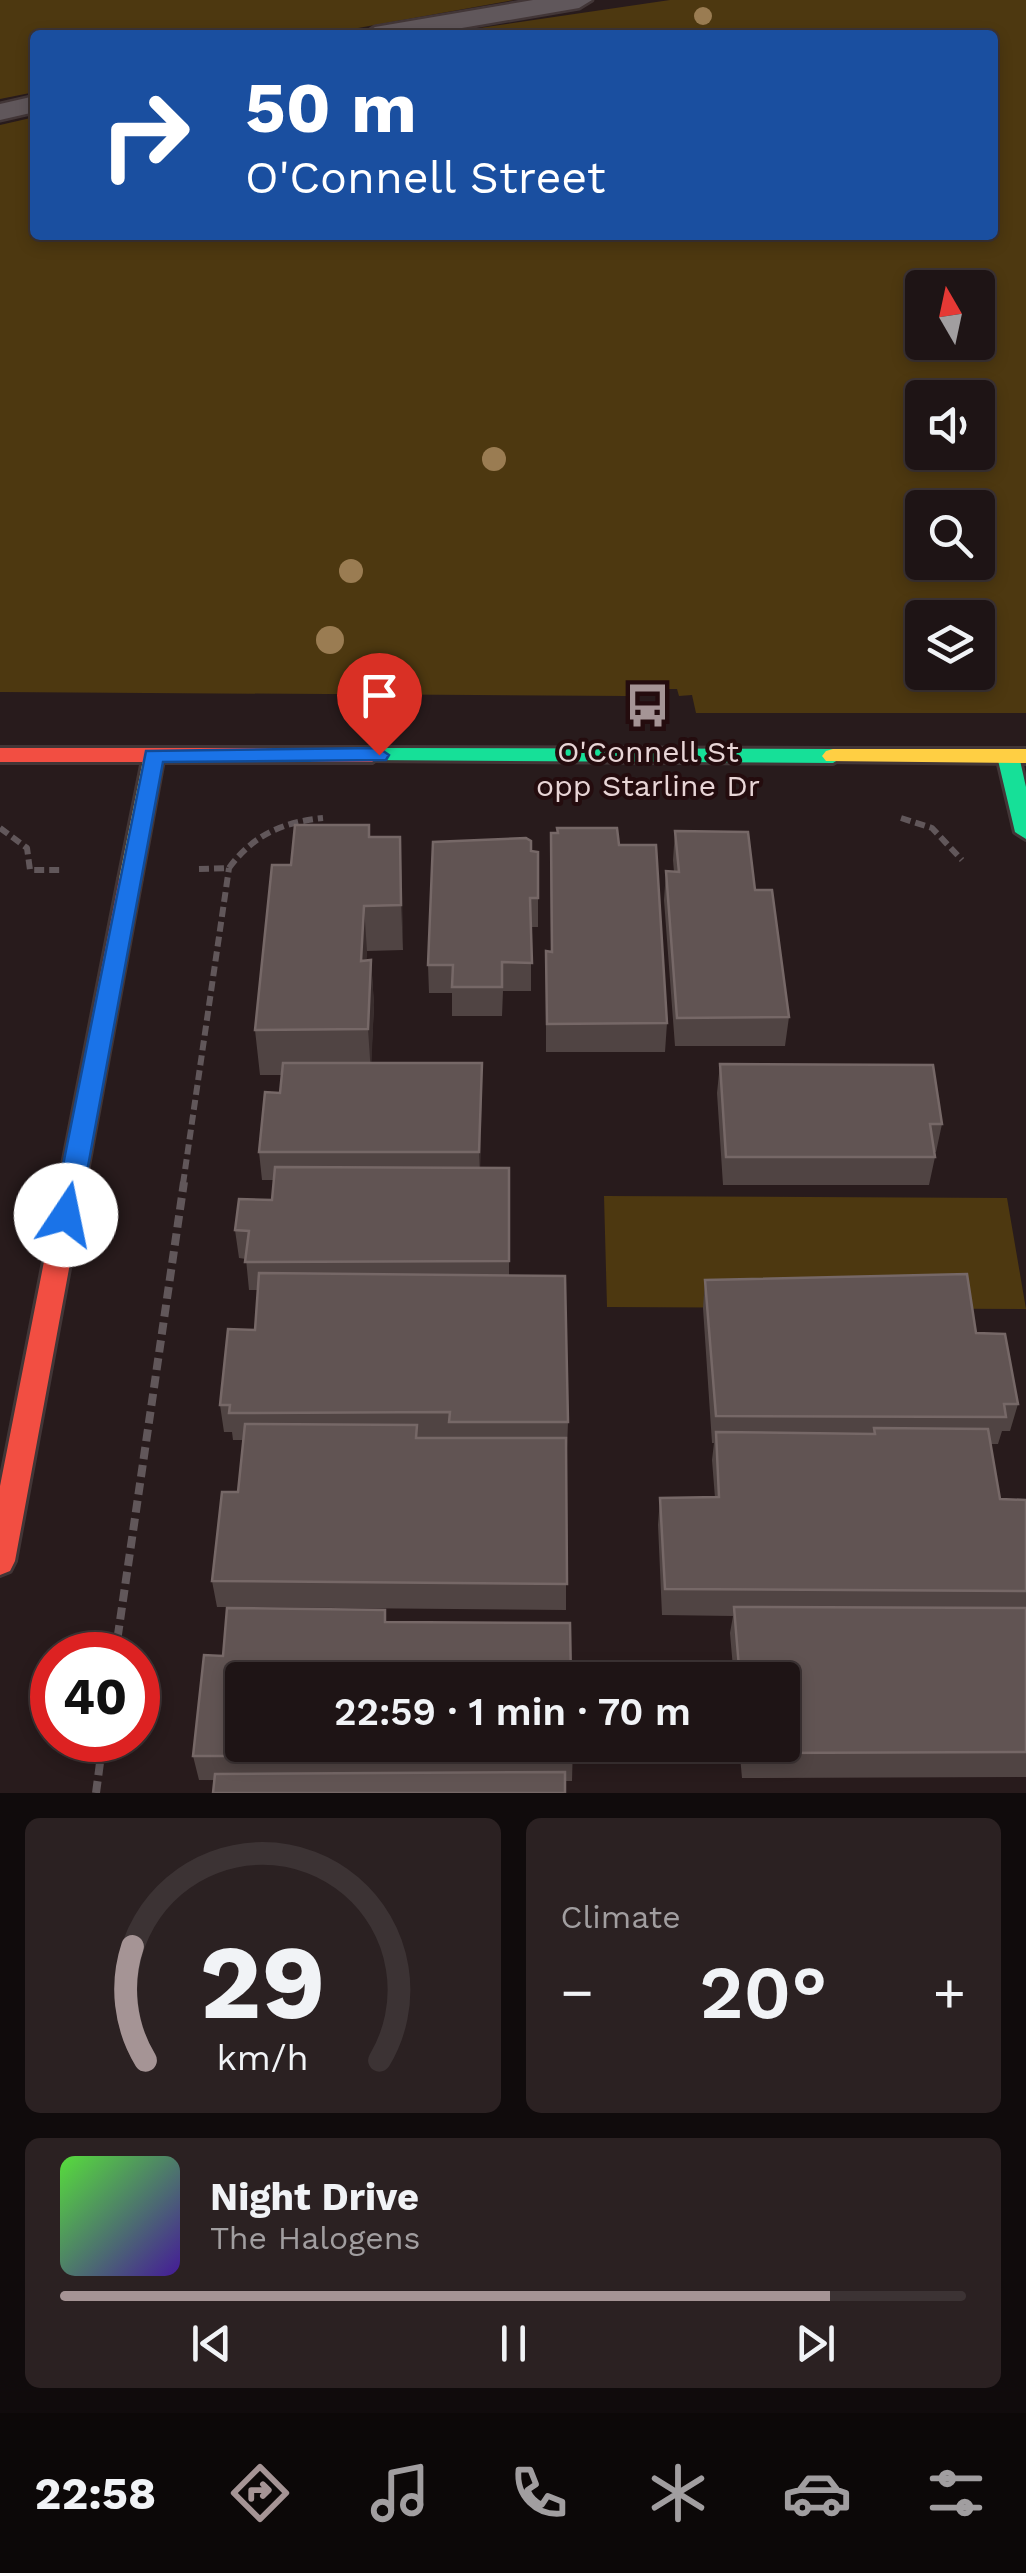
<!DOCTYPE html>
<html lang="en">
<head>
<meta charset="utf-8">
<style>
  :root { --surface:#1e1415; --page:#2b2122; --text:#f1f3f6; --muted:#a19ea0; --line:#3c3334; --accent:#a59495 }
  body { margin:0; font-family:"Work Sans",sans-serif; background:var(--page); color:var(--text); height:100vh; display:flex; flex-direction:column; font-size:38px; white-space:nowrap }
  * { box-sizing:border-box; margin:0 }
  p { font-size:32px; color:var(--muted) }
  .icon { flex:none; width:55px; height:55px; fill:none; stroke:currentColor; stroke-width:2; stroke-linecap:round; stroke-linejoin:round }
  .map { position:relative; height:1793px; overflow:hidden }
  .sheet { display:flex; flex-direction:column; gap:25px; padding:25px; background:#100b0c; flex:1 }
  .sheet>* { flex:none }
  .top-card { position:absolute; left:30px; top:30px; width:968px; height:210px; border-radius:10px; box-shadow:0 5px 15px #0003,0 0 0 2px var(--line); background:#1a4fa0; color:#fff; overflow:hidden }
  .needle { width:65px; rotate:351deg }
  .fabs { position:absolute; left:905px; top:270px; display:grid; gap:20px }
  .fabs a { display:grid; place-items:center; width:90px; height:90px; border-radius:10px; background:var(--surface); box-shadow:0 5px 15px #0003,0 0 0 2px var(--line); font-size:50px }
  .speed { position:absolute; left:30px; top:1632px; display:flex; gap:20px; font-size:50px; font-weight:700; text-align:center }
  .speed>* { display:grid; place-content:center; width:130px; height:130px; border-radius:50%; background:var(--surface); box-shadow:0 5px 15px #0003,0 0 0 2px var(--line); line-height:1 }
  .speed .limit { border:15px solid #d22; background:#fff; color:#111 }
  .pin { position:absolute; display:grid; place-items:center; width:85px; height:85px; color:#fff; margin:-102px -42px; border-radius:50% 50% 50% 0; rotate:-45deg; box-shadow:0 0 10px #0007 }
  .pin .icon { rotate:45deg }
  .me { position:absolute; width:110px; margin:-55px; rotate:11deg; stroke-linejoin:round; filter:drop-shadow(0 0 8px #0008) }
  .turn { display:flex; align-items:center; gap:35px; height:210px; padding:0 50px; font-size:45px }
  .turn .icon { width:130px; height:130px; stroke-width:2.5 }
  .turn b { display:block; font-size:70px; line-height:85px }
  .big { font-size:75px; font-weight:600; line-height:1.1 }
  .sheet .tile { flex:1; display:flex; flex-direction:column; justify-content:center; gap:15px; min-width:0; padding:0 35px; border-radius:15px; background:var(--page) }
  .sheet .dial { align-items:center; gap:0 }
  .dial svg { height:260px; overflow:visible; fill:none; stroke:var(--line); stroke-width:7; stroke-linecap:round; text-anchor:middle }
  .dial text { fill:var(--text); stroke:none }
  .song { display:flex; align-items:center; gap:30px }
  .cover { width:120px; height:120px; border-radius:15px; background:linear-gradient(135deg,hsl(110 70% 55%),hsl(260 70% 35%)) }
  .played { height:10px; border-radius:5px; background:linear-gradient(90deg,var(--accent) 85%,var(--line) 85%) }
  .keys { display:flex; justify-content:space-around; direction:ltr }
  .heat { display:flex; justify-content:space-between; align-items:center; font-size:55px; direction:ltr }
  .sheet .tiles { flex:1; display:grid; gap:25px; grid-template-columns:1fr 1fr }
  .tile:last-child { grid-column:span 2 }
  .trip { position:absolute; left:225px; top:1662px; width:575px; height:100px; border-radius:10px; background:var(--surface); box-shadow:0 5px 15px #0003,0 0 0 2px var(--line); font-weight:600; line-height:100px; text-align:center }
  .menu { display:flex; height:160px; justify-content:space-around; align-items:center; background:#0c0808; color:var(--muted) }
  .menu .icon { width:70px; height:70px }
  .menu .on { color:var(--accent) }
  .menu b { font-size:45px; color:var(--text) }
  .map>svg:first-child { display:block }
  .green { fill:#4d3810; fill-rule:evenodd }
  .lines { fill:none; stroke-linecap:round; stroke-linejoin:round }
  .lane-casing { stroke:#423637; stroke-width:5 }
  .fast-casing { stroke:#423637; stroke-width:6 }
  .slow-casing { stroke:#423637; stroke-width:6 }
  .jam-casing { stroke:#423637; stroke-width:6 }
  .path-far1 { stroke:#61575a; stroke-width:6; stroke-dasharray:10 5; stroke-linecap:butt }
  .path { stroke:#61575a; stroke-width:8; stroke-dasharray:12 6; stroke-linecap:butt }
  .lane { fill:#60575b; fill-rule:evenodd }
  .fast { fill:#16e098; fill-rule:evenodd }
  .slow { fill:#ffcf43; fill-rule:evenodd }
  .jam { fill:#f24e42; fill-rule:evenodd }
  .tree { fill:#9a7c52 }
  .wall { fill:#504443 }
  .shaded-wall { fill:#392d2d }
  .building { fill:#615453; stroke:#766867; stroke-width:2.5 }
  .route { fill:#1a73e8; stroke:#114b97; stroke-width:2.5 }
  .labels { text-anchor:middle; stroke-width:8; stroke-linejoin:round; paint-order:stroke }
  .poi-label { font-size:30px; fill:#e8d5d6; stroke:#240c0e }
</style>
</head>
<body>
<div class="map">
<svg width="1026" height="1793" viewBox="0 0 1026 1793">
  <rect width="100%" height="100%" fill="#281b1c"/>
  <path class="green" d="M 0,0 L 514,0 L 319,35 L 35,35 L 35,92 L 0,99 Z
    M 670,0 L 1026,0 L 1026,713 L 696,713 L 692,695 L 679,696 L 677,689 L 628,689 L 627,696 L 0,692 L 0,125 L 35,117 L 35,235 L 992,235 L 992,35 L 432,35 ZM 922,288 L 978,288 L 978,342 L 922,342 ZM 922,398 L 978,398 L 978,452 L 922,452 ZM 922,508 L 978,508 L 978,562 L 922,562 ZM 922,618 L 978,618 L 978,672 L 922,672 Z
    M 604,1196 L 1007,1198 L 1026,1309 L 607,1307 Z"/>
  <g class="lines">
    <defs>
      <path id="lane" d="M 533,0 L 592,0 L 579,8 L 421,35 L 362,35 L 375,27 Z
        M 35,96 L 35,112 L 0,120 L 0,104 Z"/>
      <path id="fast" d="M 372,748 L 833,749 L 844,756 L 833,763 L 365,760 L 362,755 Z
        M 1008,749 L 1019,756 L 1026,787 L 1026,839 L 1015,832 L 997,756 Z"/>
      <path id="slow" d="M 154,748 L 164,755 L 141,879 L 130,887 L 119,879 L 144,755 Z
        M 833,749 L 1026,749 L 1026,763 L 826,761 L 822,756 L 826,751 Z"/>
      <path id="jam" d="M 0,748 L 372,748 L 382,755 L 372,762 L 0,762 Z
        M 130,871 L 141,879 L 15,1561 L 10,1571 L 0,1575 L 0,1486 L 119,879 Z"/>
    </defs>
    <use href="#lane" class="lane-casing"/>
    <use href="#fast" class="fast-casing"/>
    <use href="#slow" class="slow-casing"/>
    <use href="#jam" class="jam-casing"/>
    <path class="path-far1" d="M 901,818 L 932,828 L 962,860
      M 0,828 L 27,848 L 30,870 L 62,870
      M 199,869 L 229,868 C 253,835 283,822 323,818
      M 183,1184 L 229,868"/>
    <path class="path" d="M 115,1655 L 184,1182
      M 96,1793 L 103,1740"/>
    <use href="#lane" class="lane"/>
    <use href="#fast" class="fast"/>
    <use href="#slow" class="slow"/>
    <use href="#jam" class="jam"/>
  </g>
  <g class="tree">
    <circle cx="703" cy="16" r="9"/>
    <circle cx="494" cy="459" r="12"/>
    <circle cx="351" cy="571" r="12"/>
    <circle cx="330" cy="640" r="14"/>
  </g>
  <path class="wall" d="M 369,825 L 370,837 L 400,837 L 403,950 L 367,951 L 366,961 L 371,960 L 374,1005 L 371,1063 L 482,1063 L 480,1168 L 509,1168 L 509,1275 L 568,1422 L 567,1449 L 566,1449 L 566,1610 L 217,1607 L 212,1581 L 238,1492 L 243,1440 L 233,1440 L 232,1432 L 224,1432 L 220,1405 L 255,1330 L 258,1290 L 249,1290 L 246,1259 L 239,1258 L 235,1230 L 272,1200 L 274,1180 L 262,1180 L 259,1152 L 280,1093 L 282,1075 L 260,1075 L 255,1030 L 291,865 Z
    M 675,831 L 755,890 L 789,1017 L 785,1046 L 675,1046 L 664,900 L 666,871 L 674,872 L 673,860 Z
    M 619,845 L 667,1023 L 665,1052 L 546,1052 L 546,951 L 551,952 L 550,862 Z
    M 531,851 L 538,898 L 538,927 L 531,927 L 531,991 L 503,991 L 502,1016 L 452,1016 L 452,993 L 429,993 L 428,965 Z
    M 720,1064 L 942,1124 L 936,1152 L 934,1152 L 935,1157 L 929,1185 L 723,1185 L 717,1093 Z
    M 705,1280 L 976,1333 L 1018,1404 L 1010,1431 L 1002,1431 L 998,1444 L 991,1444 L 1000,1499 L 1026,1500 L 1026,1777 L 742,1778 L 739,1745 L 782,1745 L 782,1680 L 734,1680 L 730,1633 L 733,1616 L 662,1615 L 658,1525 L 660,1498 L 715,1498 L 712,1460 L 714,1443 L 712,1443 L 703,1308 Z
    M 386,1622 L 573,1745 L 572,1781 L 199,1780 L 193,1756 L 223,1656 Z"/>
  <path class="shaded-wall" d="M 400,837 L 402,882 L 403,950 L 401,905 Z
    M 364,906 L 367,951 L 364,1006 L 361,961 Z
    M 371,960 L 374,1005 L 371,1074 L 368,1029 Z
    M 482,1063 L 482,1092 L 480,1180 L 479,1152 Z"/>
  <path class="building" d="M 295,825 L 369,825 L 369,837 L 400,837 L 401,905 L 364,906 L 361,961 L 371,960 L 368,1029 L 255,1030 L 272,865 L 291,865 Z
    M 557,828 L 617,828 L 619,845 L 656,845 L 667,1023 L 547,1024 L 546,951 L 552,952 L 551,833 L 558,833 Z
    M 675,831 L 748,832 L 755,890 L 772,890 L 789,1017 L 677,1018 L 666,871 L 679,872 Z
    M 526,838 L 531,841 L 531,851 L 538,852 L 538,898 L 530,898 L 532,963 L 502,962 L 502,987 L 452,987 L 453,965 L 428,965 L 433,842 Z
    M 283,1063 L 482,1063 L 479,1152 L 259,1152 L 265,1092 L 280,1093 Z
    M 720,1064 L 933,1065 L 942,1124 L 930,1124 L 935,1157 L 726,1157 Z
    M 275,1167 L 509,1168 L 509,1261 L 245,1262 L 249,1231 L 235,1230 L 239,1199 L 272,1200 Z
    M 259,1273 L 565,1276 L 568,1422 L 449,1422 L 450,1412 L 229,1413 L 230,1405 L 220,1405 L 228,1329 L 255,1330 Z
    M 967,1274 L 976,1333 L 1005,1334 L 1018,1404 L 1004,1404 L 1006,1417 L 716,1416 L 705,1280 Z
    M 245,1424 L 417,1425 L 416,1438 L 566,1438 L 567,1584 L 212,1581 L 222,1492 L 238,1492 Z
    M 874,1428 L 988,1429 L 1000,1499 L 1026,1500 L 1026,1591 L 665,1589 L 660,1498 L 719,1497 L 716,1432 L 875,1434 Z
    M 734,1607 L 1026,1608 L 1026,1752 L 746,1753 L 746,1745 L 782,1745 L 782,1680 L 740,1680 Z
    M 227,1608 L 385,1610 L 385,1622 L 570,1623 L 571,1680 L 242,1680 L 242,1745 L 573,1745 L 573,1756 L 193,1756 L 204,1655 L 223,1656 Z
    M 565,1772 L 565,1793 L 213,1793 L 215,1774 Z"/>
  <path class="route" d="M 379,748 L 389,755 L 386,760 L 163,762 L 79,1215 L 66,1226 L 56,1223 L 53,1215 L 146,751 Z"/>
  <defs>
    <symbol id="bus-bare" viewBox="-9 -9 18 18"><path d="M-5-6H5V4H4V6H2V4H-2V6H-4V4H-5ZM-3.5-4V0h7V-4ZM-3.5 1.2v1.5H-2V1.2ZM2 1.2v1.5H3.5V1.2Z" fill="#a59495" stroke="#240c0e" stroke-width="2.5" paint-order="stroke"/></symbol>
  </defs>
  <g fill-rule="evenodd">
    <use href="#bus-bare" x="616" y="674" width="63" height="63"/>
  </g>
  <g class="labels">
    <g class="poi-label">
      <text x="648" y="762">O'Connell St<tspan x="648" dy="34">opp Starline Dr</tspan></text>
    </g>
  </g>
</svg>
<div class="fabs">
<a><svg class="needle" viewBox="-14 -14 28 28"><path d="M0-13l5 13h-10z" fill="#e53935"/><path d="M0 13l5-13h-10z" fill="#a19ea0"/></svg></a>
<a><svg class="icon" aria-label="sound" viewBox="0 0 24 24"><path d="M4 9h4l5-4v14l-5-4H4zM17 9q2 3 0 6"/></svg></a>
<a><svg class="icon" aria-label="search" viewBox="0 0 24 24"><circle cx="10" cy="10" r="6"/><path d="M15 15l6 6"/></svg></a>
<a><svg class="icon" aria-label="layers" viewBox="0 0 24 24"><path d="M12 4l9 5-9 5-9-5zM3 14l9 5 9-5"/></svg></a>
</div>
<div class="speed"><div class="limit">40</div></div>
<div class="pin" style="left:379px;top:755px;background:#d93025"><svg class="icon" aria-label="arrive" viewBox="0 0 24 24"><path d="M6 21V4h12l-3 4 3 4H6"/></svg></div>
<svg class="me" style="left:66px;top:1215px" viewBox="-20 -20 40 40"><circle r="19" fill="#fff"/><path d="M0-13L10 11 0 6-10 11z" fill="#1a73e8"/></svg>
<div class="trip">22:59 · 1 min · 70 m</div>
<div class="top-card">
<div class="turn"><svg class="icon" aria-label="right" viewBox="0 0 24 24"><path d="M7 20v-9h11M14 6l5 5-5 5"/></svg><div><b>50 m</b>O'Connell Street</div></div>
</div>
</div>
<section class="sheet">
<div class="tiles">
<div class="tile dial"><svg viewBox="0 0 100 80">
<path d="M14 69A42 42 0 1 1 86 69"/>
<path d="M14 69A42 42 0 0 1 10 34" stroke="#a59495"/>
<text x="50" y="56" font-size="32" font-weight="700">29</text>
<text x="50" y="72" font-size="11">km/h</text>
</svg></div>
<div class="tile"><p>Climate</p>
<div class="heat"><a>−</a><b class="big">20°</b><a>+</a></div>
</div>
<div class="tile">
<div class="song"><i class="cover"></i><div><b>Night Drive</b><p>The Halogens</p></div></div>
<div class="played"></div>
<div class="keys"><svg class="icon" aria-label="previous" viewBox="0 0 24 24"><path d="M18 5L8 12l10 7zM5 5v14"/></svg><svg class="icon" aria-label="pause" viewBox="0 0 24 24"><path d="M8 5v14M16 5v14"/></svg><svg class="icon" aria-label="next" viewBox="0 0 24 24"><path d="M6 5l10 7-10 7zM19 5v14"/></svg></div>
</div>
</div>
</section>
<nav class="menu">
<b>22:58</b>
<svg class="icon on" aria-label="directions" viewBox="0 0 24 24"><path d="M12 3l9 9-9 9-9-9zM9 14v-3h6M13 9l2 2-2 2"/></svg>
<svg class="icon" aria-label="music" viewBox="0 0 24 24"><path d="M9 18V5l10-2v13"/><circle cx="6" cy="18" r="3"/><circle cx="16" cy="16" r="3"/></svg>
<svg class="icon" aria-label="phone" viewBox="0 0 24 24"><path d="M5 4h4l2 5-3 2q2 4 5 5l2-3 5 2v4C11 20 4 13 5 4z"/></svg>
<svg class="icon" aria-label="climate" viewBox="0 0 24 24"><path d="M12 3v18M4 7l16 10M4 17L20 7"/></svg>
<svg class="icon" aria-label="car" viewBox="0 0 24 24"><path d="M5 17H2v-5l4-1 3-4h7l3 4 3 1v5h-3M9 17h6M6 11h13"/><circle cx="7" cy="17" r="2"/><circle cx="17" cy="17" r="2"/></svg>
<svg class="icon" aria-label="filters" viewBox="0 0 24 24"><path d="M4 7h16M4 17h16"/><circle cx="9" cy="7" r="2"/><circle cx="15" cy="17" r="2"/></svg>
</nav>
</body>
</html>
